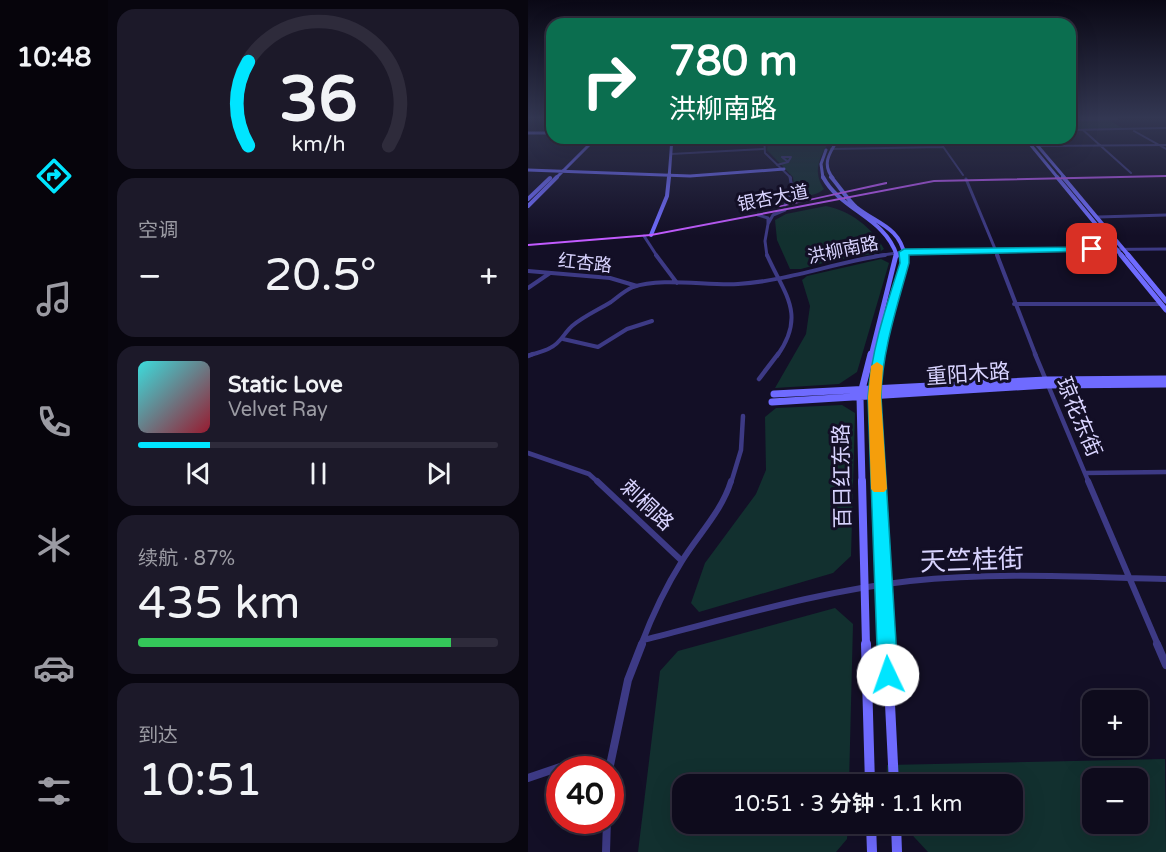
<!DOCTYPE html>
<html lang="zh">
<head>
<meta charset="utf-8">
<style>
  :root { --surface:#0e0b1c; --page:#1c1929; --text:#f1f3f6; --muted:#9b9ba3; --line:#2e2b3b; --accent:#00e5ff }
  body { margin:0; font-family:"Varela Round","Noto Sans SC",sans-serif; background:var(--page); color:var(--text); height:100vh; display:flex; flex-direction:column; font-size:22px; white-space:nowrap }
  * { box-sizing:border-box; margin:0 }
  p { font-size:20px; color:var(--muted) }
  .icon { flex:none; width:33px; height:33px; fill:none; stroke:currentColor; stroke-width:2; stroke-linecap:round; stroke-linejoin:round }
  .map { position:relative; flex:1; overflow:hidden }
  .panel { display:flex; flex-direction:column; gap:9px; padding:9px; background:#08060f; width:420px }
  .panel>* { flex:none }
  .banner { position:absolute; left:18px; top:18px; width:530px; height:126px; border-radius:18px; box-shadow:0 6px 24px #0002,0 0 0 2px var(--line); background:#0b6e4f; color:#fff; overflow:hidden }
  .tools { position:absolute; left:554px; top:690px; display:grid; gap:12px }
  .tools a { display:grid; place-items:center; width:66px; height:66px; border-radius:12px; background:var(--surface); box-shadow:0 6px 24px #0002,0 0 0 2px var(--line); font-size:30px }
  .speed { position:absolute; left:18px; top:756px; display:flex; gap:12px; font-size:30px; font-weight:700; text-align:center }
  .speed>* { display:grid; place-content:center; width:78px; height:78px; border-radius:50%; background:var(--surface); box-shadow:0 6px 24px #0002,0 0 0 2px var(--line); line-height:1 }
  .speed .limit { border:9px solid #d22; background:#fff; color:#111 }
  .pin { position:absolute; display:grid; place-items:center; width:51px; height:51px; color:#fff; margin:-26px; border-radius:12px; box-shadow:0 3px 9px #0006 }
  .me { position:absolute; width:66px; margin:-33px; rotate:357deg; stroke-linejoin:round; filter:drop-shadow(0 0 4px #0008) }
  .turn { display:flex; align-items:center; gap:21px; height:126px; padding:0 24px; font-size:27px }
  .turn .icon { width:78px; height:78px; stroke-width:2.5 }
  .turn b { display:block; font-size:42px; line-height:51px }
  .big { font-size:45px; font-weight:600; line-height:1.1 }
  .panel .card { flex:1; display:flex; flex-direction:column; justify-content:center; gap:9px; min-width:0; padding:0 21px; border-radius:18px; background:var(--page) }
  .panel .dial { align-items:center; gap:0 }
  .dial svg { height:156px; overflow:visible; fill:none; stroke:var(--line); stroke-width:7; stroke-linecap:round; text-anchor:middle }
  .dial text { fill:var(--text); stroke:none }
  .song { display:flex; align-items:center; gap:18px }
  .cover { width:72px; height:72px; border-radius:9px; background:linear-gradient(135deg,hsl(180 70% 55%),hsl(350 70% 35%)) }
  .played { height:6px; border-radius:3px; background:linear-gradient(90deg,var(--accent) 20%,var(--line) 20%) }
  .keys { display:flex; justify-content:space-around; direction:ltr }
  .heat { display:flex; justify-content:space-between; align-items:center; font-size:33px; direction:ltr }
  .charge { height:9px; border-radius:4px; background:linear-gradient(90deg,#34c759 87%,var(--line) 0) }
  .trip { position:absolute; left:144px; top:774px; width:351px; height:60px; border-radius:18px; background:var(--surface); box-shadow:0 6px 24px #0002,0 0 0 2px var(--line); font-weight:600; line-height:60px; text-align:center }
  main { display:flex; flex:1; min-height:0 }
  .dock { display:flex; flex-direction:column; width:108px; justify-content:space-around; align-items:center; background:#06040b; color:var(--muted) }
  .dock .icon { width:42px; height:42px }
  .dock .on { color:var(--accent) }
  .dock b { font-size:27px; color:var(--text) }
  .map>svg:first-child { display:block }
  .green { fill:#12302f; fill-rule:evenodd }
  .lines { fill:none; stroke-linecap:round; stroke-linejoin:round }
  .street-far5 { stroke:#3d3a85; stroke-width:2 }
  .street-far4 { stroke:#3d3a85; stroke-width:3 }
  .street-far3 { stroke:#3d3a85; stroke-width:4 }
  .street-far2 { stroke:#3d3a85; stroke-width:4.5 }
  .street-far1 { stroke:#3d3a85; stroke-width:6 }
  .street { stroke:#3d3a85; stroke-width:8 }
  .secondary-far5 { stroke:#6f6bff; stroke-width:3 }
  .secondary-far4 { stroke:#6f6bff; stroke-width:4 }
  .secondary-far3 { stroke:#6f6bff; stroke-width:5 }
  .secondary-far2 { stroke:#6f6bff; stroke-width:7 }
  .secondary-far1 { stroke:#6f6bff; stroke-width:8 }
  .secondary { stroke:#6f6bff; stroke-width:10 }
  .primary { fill:#c25bff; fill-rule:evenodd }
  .route { fill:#00e5ff; stroke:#0095a6; stroke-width:1.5 }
  .slow { fill:#f59e0b }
  .labels { text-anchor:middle; stroke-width:6; stroke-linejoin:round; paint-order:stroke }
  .far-street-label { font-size:18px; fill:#d9d4ff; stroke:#130f26 }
  .street-label { font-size:21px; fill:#d9d4ff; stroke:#130f26 }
  .near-street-label { font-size:26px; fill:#d9d4ff; stroke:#130f26 }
</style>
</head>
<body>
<main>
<nav class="dock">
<b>10:48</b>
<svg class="icon on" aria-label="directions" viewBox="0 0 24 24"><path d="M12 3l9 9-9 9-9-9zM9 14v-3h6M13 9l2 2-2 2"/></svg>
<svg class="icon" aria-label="music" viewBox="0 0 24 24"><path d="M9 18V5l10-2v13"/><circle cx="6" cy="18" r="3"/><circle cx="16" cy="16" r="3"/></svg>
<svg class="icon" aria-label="phone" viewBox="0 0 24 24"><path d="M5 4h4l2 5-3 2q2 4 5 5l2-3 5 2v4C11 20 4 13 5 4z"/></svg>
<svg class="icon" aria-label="climate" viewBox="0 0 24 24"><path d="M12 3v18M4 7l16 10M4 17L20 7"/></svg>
<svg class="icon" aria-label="car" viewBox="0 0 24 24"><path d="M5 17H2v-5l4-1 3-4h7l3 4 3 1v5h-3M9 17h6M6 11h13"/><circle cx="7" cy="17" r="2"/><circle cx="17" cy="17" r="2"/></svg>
<svg class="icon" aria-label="filters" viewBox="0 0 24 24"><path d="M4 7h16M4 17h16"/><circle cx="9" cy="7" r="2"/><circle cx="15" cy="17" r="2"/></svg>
</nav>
<section class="panel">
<div class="card dial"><svg viewBox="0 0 100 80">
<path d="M14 69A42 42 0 1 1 86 69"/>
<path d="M14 69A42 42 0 0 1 14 26" stroke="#00e5ff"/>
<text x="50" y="56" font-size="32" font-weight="700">36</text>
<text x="50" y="72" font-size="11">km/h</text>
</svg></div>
<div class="card"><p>空调</p>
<div class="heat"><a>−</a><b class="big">20.5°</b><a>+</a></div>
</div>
<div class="card">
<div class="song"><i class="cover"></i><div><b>Static Love</b><p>Velvet Ray</p></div></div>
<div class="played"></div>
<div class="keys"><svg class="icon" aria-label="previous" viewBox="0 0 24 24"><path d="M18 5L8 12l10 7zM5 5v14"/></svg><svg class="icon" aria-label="pause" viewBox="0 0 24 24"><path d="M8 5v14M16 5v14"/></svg><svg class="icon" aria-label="next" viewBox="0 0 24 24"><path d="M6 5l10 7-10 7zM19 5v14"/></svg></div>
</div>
<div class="card"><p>续航 · 87%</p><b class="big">435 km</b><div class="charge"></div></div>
<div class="card"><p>到达</p><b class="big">10:51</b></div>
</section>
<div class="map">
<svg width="638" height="852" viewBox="0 0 638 852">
  <rect width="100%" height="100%" fill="#130f26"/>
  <path class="green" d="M 581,120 L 594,128 L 542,130 L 542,121 Z
    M 241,138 L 303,138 C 293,156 283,169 296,189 C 290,195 275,198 267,195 L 265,177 L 239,150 Z
    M 298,206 C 321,210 345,228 356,249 L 350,253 L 299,262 L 273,269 L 262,269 L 249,240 L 247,220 L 258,214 Z
    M 353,259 L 361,263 L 329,372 L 311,384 L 247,388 L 278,334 L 282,306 L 274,280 L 279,276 Z
    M 314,405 L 327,413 L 323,556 L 305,573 L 171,612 L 163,603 L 177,563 L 228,494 L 238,470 L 237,417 L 248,408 Z
    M 307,608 L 325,624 L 321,784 L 154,784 L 154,824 L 320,824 L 319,839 L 308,852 L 110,852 L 132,671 L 150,651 Z
    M 637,759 L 638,852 L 400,852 L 374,824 L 484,824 L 484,784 L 358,784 L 359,765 ZM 564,778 L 609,778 L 609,824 L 564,824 Z"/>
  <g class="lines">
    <path class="street-far5" d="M 542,120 L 589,119
      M 542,130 L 638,128
      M 555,130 L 603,173
      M 606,131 L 638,149
      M 236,138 L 237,153 L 263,178
      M 409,138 L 435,175
      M 510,146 L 638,145
      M 303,149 L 415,147
      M 143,154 L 235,149
      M 254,157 L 263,157 L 260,162 Z
      M 249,165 L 260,162"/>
    <path class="street-far4" d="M 438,179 L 470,256
      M 257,205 L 264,188 L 262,177
      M 230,215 L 240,218 L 240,224 L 245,215 L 257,210
      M 570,217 L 638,215
      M 116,236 L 129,256
      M 239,256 L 237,241 L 240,224
      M 347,256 L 384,251 L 638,249"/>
    <path class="street-far3" d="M 128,255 L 149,283
      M 239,255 C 256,294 279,314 249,356
      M 469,255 L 508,356
      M 0,271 L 82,278 L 109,286
      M 0,288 L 22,273
      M 486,304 L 633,304
      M 35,339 L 70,347 L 99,329 L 124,321
      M 0,356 C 7,353 15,352 22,348 C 33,343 36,333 44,326 C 56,316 70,310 83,302 C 91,296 96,291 105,287 C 133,277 180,286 210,284 C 260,281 308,262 357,255"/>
    <path class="street-far2" d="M 507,354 L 561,483
      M 0,356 L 5,354
      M 231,379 L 250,354
      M 0,453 L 61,474 L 71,483
      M 557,473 L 638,472
      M 203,483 L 213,450 L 215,416"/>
    <path class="street-far1" d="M 69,481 L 154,561
      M 560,481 L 630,645
      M 115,640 C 203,618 292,591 382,581 C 467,572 553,577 638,579
      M 113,645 C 124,616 137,588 154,561 C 170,535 194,511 203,481"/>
    <path class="street" d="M 629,644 L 638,665
      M 81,770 L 100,680 L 114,644
      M 0,778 L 50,761 L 81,765
      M 78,852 L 79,820"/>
    <path class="secondary-far5" d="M 0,133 L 24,133
      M 497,138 L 530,178
      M 503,138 L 537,178
      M 0,170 L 162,176 L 256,169
      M 28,178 L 68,138
      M 141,178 L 144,138
      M 295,178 L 293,164 L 298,150
      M 305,178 C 293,164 302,152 311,138"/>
    <path class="secondary-far4" d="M 295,177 C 313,211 357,217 369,256
      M 303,177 C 311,186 319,199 328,207 C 349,224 371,226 377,256
      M 529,177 L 594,256
      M 535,177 L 601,256
      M 0,199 L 22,178
      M 0,206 L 29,177
      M 123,235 L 139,196 L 141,177"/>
    <path class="secondary-far3" d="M 593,255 L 638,310
      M 600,255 L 638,301
      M 343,356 L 368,255
      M 352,356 L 377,255"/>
    <path class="secondary-far2" d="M 246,394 L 518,380 L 638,379
      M 244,402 L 519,385 L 638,384
      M 334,483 L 332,397 L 343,354
      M 350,483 C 348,440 342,396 352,354"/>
    <path class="secondary-far1" d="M 334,481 L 338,645
      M 350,481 L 359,645"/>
    <path class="secondary" d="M 338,644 L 342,784
      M 359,644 L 366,784
      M 343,824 L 344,852
      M 368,824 L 369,852"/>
    <path class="primary" d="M 638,175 L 638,177 L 406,182 L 123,236 L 0,246 L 0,244 L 123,234 L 406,180 Z
      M 358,182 L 359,182 L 359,184 L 252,207 L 250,206 Z"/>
  </g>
  <linearGradient id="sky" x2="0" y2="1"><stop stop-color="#0a0815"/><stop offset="0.5" stop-color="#333752"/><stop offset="1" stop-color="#333752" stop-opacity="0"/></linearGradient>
  <rect width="638" height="236" fill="url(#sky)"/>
  <path class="route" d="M 564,247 L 567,248 L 567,251 L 381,255 L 381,263 C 369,307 354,351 353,397 L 370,675 L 367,682 L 360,684 L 353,682 L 350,675 L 340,397 C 343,351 358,307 372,263 L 371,252 L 376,249 Z"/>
  <path class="slow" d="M 349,362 L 355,366 L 353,397 L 359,489 L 356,492 L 346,492 L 343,489 L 340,397 L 343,366 Z"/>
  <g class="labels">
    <g class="far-street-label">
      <text transform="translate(245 198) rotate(-11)" y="6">银杏大道</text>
      <text transform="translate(315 250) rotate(-12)" y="6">洪柳南路</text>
      <text transform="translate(57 263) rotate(6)" y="6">红杏路</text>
    </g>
    <g class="street-label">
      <text transform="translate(440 374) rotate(-4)" y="7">重阳木路</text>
      <text transform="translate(551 417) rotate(67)" y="7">琼花东街</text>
      <text transform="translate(314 476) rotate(-91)" y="7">百日红东路</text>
      <text transform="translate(119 505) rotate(43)" y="7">刺桐路</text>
    </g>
    <g class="near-street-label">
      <text transform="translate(444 560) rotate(-2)" y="9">天竺桂街</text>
    </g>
  </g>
</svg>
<div class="tools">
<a>+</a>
<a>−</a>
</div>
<div class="speed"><div class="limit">40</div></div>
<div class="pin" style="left:564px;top:249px;background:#d93025"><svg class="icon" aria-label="arrive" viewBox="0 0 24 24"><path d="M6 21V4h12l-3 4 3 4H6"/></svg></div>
<svg class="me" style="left:360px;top:675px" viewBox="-20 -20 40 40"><circle r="19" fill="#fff"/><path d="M0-13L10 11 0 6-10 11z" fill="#00e5ff"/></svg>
<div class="trip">10:51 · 3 分钟 · 1.1 km</div>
<div class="banner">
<div class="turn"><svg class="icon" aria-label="right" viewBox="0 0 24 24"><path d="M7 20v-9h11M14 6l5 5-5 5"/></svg><div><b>780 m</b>洪柳南路</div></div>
</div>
</div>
</main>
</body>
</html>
